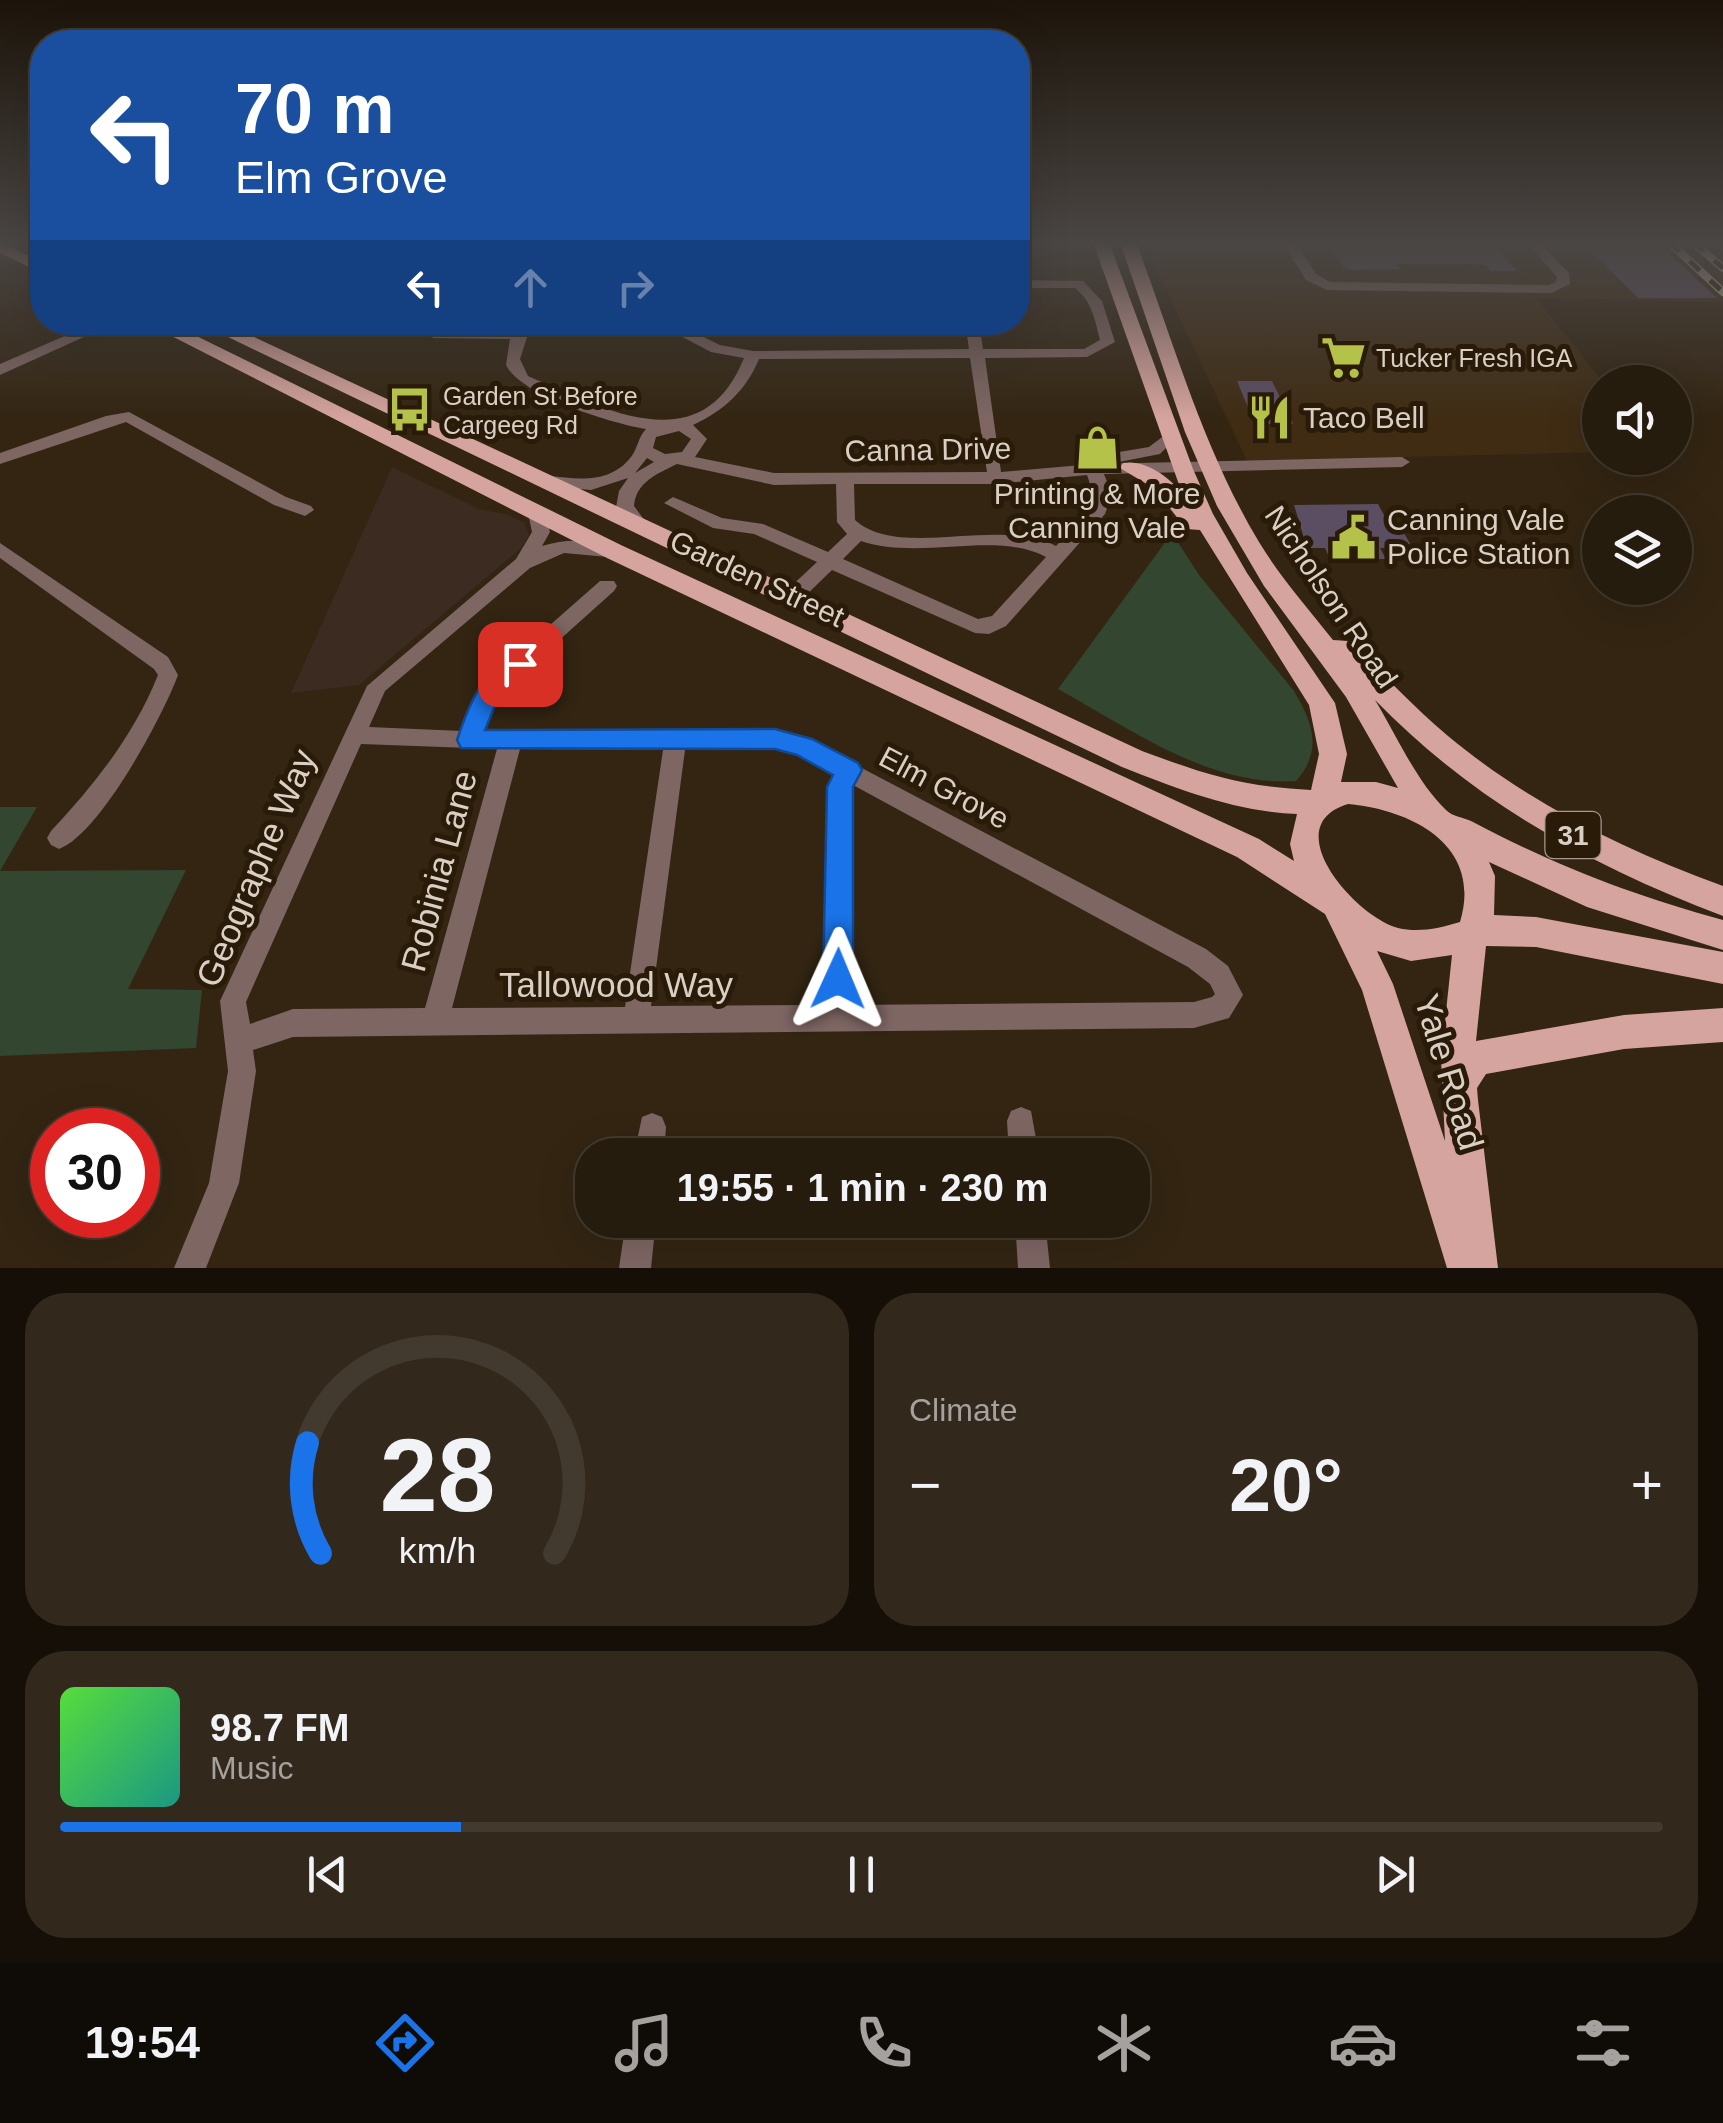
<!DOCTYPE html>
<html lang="en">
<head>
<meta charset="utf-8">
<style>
  :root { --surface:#261c0e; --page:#32291c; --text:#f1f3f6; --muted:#a4a19e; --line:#423a2e; --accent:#1a73e8 }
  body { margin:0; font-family:Helvetica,sans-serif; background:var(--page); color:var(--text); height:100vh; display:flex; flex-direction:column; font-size:38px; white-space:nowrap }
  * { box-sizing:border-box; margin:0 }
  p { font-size:32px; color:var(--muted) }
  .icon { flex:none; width:55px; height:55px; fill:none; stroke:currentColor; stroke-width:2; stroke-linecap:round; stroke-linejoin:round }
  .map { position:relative; height:1268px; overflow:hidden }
  .panel { display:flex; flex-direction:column; gap:25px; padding:25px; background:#150f08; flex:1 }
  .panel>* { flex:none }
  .hud { position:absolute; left:30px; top:30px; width:1000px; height:305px; border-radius:40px; box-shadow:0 10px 40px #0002,0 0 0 2px var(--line); background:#1a4fa0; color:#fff; overflow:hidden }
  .fabs { position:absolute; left:1582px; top:365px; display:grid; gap:20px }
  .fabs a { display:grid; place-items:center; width:110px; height:110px; border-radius:50%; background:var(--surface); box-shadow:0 10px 40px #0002,0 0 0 2px var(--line); font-size:50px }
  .speed { position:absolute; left:30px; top:1108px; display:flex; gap:20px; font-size:50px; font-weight:700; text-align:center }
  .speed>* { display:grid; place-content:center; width:130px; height:130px; border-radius:50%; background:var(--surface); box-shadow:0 10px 40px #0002,0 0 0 2px var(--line); line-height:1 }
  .speed .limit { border:15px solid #d22; background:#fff; color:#111 }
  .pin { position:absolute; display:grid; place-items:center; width:85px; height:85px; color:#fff; margin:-42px; border-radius:20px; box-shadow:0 5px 15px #0006 }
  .me { position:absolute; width:110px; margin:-55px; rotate:1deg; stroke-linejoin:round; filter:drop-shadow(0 0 8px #0008) }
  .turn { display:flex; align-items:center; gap:35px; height:210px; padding:0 40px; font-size:45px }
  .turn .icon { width:130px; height:130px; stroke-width:2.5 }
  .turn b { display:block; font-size:70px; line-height:85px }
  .lanes { display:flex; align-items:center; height:95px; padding:0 40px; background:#0003; justify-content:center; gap:50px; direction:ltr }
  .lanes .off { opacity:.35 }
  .big { font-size:75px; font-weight:600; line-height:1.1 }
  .panel .widget { flex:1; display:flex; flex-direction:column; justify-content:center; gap:15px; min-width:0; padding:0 35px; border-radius:40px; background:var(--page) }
  .panel .dial { align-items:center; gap:0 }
  .dial svg { height:260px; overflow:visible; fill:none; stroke:var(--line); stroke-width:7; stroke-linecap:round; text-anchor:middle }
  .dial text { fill:var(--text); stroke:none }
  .song { display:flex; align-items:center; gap:30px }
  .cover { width:120px; height:120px; border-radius:15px; background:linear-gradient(135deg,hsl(110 70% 55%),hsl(170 70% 35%)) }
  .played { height:10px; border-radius:5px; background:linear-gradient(90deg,var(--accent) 25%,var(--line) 25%) }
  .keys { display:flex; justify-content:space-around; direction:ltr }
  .heat { display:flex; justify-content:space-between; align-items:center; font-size:55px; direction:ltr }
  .panel .tiles { flex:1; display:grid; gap:25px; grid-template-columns:1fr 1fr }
  .widget:last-child { grid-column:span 2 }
  .trip { position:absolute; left:575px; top:1138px; width:575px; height:100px; border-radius:40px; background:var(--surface); box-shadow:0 10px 40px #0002,0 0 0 2px var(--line); font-weight:600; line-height:100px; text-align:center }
  .dock { display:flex; height:160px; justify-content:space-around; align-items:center; background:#0f0b06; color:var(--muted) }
  .dock .icon { width:70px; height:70px }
  .dock .selected { color:var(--accent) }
  .dock b { font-size:45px; color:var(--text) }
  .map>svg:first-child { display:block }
  .commercial { fill:#3b2b21 }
  .built { fill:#3f2c13 }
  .green { fill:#324630 }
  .building { fill:#5b4e62 }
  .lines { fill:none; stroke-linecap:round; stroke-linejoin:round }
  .minor { fill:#7e6663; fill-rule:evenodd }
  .major { fill:#d6a49e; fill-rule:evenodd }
  .rail-casing { stroke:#c8bdb1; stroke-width:8 }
  .rail { stroke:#291b08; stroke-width:5; stroke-dasharray:14; stroke-linecap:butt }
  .route { fill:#1a73e8; stroke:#114b97; stroke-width:2.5 }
  .labels { text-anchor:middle; stroke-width:10; stroke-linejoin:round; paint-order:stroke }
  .far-poi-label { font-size:25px; fill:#d9cfc4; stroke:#291b08; text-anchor:start }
  .shield { fill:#291b08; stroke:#a4998c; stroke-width:2.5 }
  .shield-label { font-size:28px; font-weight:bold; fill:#d9cfc4 }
  .poi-label { font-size:30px; fill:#d9cfc4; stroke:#291b08; text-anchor:start }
  .street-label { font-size:30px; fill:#d9cfc4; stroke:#291b08 }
  .near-street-label { font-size:35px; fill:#d9cfc4; stroke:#291b08 }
</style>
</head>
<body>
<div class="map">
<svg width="1723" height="1268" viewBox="0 0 1723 1268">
  <rect width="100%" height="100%" fill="#332512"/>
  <path class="commercial" d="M 392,467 L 479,509 L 509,515 L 524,523 L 529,535 L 520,549 L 359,685 L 291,693 Z"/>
  <path class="built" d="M 1144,242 L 1723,242 L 1723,302 L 1536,298 L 1603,382 L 1600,452 L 1247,461 Z"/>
  <path class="green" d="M 1172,533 L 1199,575 L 1294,691 C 1313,723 1323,751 1296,781 C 1209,787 1131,729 1058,689 Z
    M 0,807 L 37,807 L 0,871 Z
    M 186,870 L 128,989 L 202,990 L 196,1048 L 0,1056 L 0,871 Z"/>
  <path class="building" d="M 1327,242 L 1491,242 L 1517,271 L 1490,271 L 1486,265 L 1470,264 L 1397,264 L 1401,269 L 1350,270 L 1343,266 Z
    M 1582,242 L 1656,242 L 1717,298 L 1638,298 Z
    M 1237,381 L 1272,381 L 1293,424 L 1255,424 Z
    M 1378,504 L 1390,526 L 1400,526 L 1412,547 L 1380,548 L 1386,559 L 1330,559 L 1325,548 L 1307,548 L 1294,505 Z"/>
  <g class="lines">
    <path class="minor" d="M 1282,242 L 1295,242 L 1316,274 L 1330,282 L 1549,285 L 1556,282 L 1557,277 L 1526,242 L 1539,242 L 1569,273 L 1570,284 L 1551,293 L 1327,290 L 1306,280 Z
      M 1018,280 L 1083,281 L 1102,301 L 1115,342 L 1087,357 L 985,358 L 1001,472 L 1093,464 L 1402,457 L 1410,462 L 1402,467 L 1104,474 L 1112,494 L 1105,514 L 1006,626 L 989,634 L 975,633 L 832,570 L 800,601 L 786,601 L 783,596 L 786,591 L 817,562 L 754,534 L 713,528 L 664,503 L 673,497 L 722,518 L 763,524 L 828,552 L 847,534 L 837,522 L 836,484 L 774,485 L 677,464 C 657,474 636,482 634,506 L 651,529 L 642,535 L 636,533 L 616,507 L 619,491 L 628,478 L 591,490 L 543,486 L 540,482 L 543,478 L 549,476 C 579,479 610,484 631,457 C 638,448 638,437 646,429 C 613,424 520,395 506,365 L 510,339 L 434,338 L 384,322 L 409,322 L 435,330 L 514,331 L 518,322 L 532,322 L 520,359 L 528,376 C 601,407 701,465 744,358 L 711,352 L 654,322 L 673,322 L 720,345 L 753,351 L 969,349 L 965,322 L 979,322 L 983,349 L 1084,349 L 1100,340 C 1095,320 1092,301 1075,288 L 1018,288 ZM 970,358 L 987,472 L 774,473 L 695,457 L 707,439 L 693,425 C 723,411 746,391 759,359 ZM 679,431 L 691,439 L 682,452 L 665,454 L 653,448 L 656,437 ZM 647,458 L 654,462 L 635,473 ZM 1087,475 C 1101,511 1079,521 1056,546 C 998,516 899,560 855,520 L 854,484 L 995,484 ZM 861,541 C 920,561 996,530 1046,557 L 992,616 L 978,619 L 843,559 Z
      M 97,322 L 117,322 L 0,375 L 0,364 Z
      M 129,412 L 286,497 L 311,506 L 314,510 L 305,516 L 274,505 L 126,422 L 0,464 L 0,453 L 106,416 Z
      M 1170,431 L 1178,436 L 1160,454 L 1119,462 L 1111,457 L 1119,452 L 1149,447 Z
      M 537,507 L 546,513 L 550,532 L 542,546 C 567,538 589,540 615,546 L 617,551 L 608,557 L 564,553 L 530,568 L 385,691 L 369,727 L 462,731 L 470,706 L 484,683 L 600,581 L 614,581 L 617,586 L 614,591 L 498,695 L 484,731 L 668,732 L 676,729 L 799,735 L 1206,949 L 1228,966 L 1243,995 L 1229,1018 L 1194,1028 L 293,1037 L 253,1050 L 256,1071 L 239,1183 L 206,1268 L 174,1268 L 209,1183 L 228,1071 L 220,1001 L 367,686 L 516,559 L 532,532 L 528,513 ZM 361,744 L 497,749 L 425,1008 L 293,1009 L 250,1024 L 246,1002 ZM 520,749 L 663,750 L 625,1007 L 452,1008 ZM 685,750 L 788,750 L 835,775 L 829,787 L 825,1005 L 651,1006 ZM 853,785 L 1188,967 L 1210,984 L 1215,994 L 1212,997 L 1194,1002 L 851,1005 Z
      M 0,543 L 168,657 L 178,675 C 163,716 100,834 59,849 L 51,845 L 47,838 L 51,831 C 95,784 134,735 158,675 L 154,669 L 0,558 Z
      M 1021,1107 L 1031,1111 L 1039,1155 L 1009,1155 L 1007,1121 L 1011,1111 Z
      M 652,1113 L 662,1117 L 666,1127 L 664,1155 L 634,1155 L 642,1117 Z
      M 626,1220 L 656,1220 L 651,1268 L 619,1268 Z
      M 1015,1220 L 1045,1220 L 1050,1268 L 1018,1268 Z"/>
    <path class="major" d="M 0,242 L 42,262 L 42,273 L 0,253 Z
      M 29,242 L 42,242 L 42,250 Z
      M 1093,242 L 1109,242 L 1193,469 L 1213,514 L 1247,573 L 1335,703 L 1347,754 L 1341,782 L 1376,782 L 1398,788 L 1346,697 L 1264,586 L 1217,506 L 1185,432 L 1120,242 L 1136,242 C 1174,343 1203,449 1259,542 C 1280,577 1308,608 1333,640 L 1348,641 C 1382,672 1413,707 1448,736 C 1530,804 1624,850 1723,886 L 1723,916 C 1591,866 1474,802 1375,700 C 1397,736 1416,781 1446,810 C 1453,817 1463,817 1473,822 C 1556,866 1632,895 1723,920 L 1723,950 L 1587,907 L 1489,862 L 1495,876 L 1494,915 L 1536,917 L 1723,952 L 1723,984 L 1536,947 L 1486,946 L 1476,1041 L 1624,1015 L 1723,1008 L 1723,1042 L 1624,1049 L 1486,1074 L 1477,1088 L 1478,1100 L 1498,1268 L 1447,1268 L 1362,990 L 1325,914 L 1237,857 L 607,558 L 144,322 L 168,322 L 623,546 L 1259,839 L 1294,861 L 1290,844 L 1297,814 C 1233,811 1181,790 1122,767 L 197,322 L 222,322 L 1142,751 C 1204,774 1243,787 1311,790 L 1319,754 L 1309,705 L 1200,530 L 1186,529 L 1155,489 L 1120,468 L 1123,463 C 1145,459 1169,477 1182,493 ZM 1348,804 C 1413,810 1483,846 1460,922 C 1440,928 1419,933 1398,928 C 1356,917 1275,826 1348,804 ZM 1377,951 L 1411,961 L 1452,955 L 1441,1059 L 1445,1141 L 1393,984 Z"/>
    <defs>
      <path id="rail" d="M 1669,242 L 1723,292
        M 1693,242 L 1723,268"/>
    </defs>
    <use href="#rail" class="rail-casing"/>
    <use href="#rail" class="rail"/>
  </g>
  <linearGradient id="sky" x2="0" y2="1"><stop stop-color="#1c140a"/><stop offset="0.58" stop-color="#4a4644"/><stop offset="1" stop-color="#4a4644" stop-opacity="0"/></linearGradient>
  <rect width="1723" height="420" fill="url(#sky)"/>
  <path class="route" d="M 520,654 L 531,664 L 499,696 L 485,730 L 775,729 L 812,739 L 858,763 L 862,770 L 853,787 L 853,979 L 849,990 L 838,994 L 828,990 L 823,979 L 827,787 L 833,775 L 797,755 L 775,749 L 461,748 L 457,740 C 468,707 483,666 520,654 Z"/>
  <defs>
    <symbol id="supermarket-bare" viewBox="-9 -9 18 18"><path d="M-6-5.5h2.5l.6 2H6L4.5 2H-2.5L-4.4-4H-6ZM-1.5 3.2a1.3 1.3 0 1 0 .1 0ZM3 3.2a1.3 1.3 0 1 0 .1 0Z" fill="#b5c24a" stroke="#291b08" stroke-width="2.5" paint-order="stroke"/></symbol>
    <symbol id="bus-bare" viewBox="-9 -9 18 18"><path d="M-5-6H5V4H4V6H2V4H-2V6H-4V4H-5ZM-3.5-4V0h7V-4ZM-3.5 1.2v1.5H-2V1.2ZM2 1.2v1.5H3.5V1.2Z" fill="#b5c24a" stroke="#291b08" stroke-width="2.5" paint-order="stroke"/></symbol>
    <symbol id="restaurant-bare" viewBox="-9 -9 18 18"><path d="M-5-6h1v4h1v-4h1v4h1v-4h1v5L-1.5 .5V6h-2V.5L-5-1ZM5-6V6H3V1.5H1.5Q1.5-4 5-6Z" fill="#b5c24a" stroke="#291b08" stroke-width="2.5" paint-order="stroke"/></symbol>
    <symbol id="shop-bare" viewBox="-9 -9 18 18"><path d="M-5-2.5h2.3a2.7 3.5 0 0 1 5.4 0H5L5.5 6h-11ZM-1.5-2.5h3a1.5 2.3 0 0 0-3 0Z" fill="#b5c24a" stroke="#291b08" stroke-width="2.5" paint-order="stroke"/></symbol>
    <symbol id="civic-bare" viewBox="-9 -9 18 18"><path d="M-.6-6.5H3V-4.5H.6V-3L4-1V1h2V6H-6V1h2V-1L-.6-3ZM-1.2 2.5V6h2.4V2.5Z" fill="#b5c24a" stroke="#291b08" stroke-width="2.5" paint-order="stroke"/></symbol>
  </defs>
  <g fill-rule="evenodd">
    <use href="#supermarket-bare" x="1312" y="326" width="63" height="63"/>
    <use href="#bus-bare" x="378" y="378" width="63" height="63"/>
    <use href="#restaurant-bare" x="1238" y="386" width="63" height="63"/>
    <use href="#shop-bare" x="1066" y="416" width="63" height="63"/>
    <use href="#civic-bare" x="1322" y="506" width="63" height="63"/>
  </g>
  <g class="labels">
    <g class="far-poi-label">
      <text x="1376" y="367">Tucker Fresh IGA</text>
      <text x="443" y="405">Garden St Before<tspan x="443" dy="29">Cargeeg Rd</tspan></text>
    </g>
    <rect class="shield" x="1545.5" y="812" width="55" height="46" rx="8"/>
    <g class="shield-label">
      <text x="1573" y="845">31</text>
    </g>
    <g class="poi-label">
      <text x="1303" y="428">Taco Bell</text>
      <text x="1097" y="504" text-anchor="middle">Printing &amp; More<tspan x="1097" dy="34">Canning Vale</tspan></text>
      <text x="1387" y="530">Canning Vale<tspan x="1387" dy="34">Police Station</tspan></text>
    </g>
    <g class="street-label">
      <text transform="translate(928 450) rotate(-1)" y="10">Canna Drive</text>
      <text transform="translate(757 579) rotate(25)" y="10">Garden Street</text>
      <text transform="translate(1331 597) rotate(56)" y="10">Nicholson Road</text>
      <text transform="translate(944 788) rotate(28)" y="10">Elm Grove</text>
    </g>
    <g class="near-street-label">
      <text transform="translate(256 868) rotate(-67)" y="12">Geographe Way</text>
      <text transform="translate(439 871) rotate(-75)" y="12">Robinia Lane</text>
      <text x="616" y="997">Tallowood Way</text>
      <text transform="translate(1449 1072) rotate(73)" y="12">Yale Road</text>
    </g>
  </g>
</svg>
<div class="fabs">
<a><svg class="icon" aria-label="sound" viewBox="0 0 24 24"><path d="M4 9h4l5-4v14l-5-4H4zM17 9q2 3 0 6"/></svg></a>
<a><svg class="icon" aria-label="layers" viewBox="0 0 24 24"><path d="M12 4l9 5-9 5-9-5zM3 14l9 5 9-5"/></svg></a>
</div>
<div class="speed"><div class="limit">30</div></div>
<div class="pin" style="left:520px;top:664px;background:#d93025"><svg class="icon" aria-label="arrive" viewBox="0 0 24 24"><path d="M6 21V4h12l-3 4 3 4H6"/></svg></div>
<svg class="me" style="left:838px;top:979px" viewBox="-20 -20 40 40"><path d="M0-17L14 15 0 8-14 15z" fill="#1a73e8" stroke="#fff" stroke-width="4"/></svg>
<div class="trip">19:55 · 1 min · 230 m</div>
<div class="hud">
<div class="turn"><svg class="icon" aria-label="left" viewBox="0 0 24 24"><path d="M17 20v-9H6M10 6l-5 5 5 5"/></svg><div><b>70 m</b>Elm Grove</div></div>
<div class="lanes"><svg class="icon" aria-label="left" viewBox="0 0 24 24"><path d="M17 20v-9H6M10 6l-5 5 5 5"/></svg><svg class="icon off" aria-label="ahead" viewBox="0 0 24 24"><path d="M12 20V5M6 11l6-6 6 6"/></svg><svg class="icon off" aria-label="right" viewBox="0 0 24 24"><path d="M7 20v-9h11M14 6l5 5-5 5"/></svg></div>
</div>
</div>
<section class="panel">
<div class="tiles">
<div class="widget dial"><svg viewBox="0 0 100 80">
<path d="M14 69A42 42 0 1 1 86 69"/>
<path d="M14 69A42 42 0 0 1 10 35" stroke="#1a73e8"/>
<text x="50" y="56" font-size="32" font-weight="700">28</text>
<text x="50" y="72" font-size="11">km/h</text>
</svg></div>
<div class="widget"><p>Climate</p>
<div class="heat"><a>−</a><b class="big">20°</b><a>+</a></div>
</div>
<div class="widget">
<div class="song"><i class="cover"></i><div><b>98.7 FM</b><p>Music</p></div></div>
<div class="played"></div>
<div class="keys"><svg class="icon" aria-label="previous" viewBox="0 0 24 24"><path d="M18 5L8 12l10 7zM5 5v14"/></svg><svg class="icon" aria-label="pause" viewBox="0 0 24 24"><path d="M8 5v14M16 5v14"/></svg><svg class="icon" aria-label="next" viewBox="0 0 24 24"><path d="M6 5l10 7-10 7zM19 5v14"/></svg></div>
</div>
</div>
</section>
<nav class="dock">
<b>19:54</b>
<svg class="icon selected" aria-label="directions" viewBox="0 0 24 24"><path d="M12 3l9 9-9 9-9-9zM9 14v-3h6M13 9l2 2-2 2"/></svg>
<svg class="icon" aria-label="music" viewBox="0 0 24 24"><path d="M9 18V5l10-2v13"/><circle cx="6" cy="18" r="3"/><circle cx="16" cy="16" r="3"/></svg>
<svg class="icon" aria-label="phone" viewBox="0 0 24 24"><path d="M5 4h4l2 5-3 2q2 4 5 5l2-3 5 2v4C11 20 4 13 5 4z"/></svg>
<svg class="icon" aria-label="climate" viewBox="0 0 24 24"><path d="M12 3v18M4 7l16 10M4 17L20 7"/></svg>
<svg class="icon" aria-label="car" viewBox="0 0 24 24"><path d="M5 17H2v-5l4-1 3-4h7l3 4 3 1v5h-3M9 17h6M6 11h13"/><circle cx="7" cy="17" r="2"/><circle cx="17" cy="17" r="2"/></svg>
<svg class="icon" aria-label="filters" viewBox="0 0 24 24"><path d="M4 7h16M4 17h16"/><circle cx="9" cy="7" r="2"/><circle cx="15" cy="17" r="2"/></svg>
</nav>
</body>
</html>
